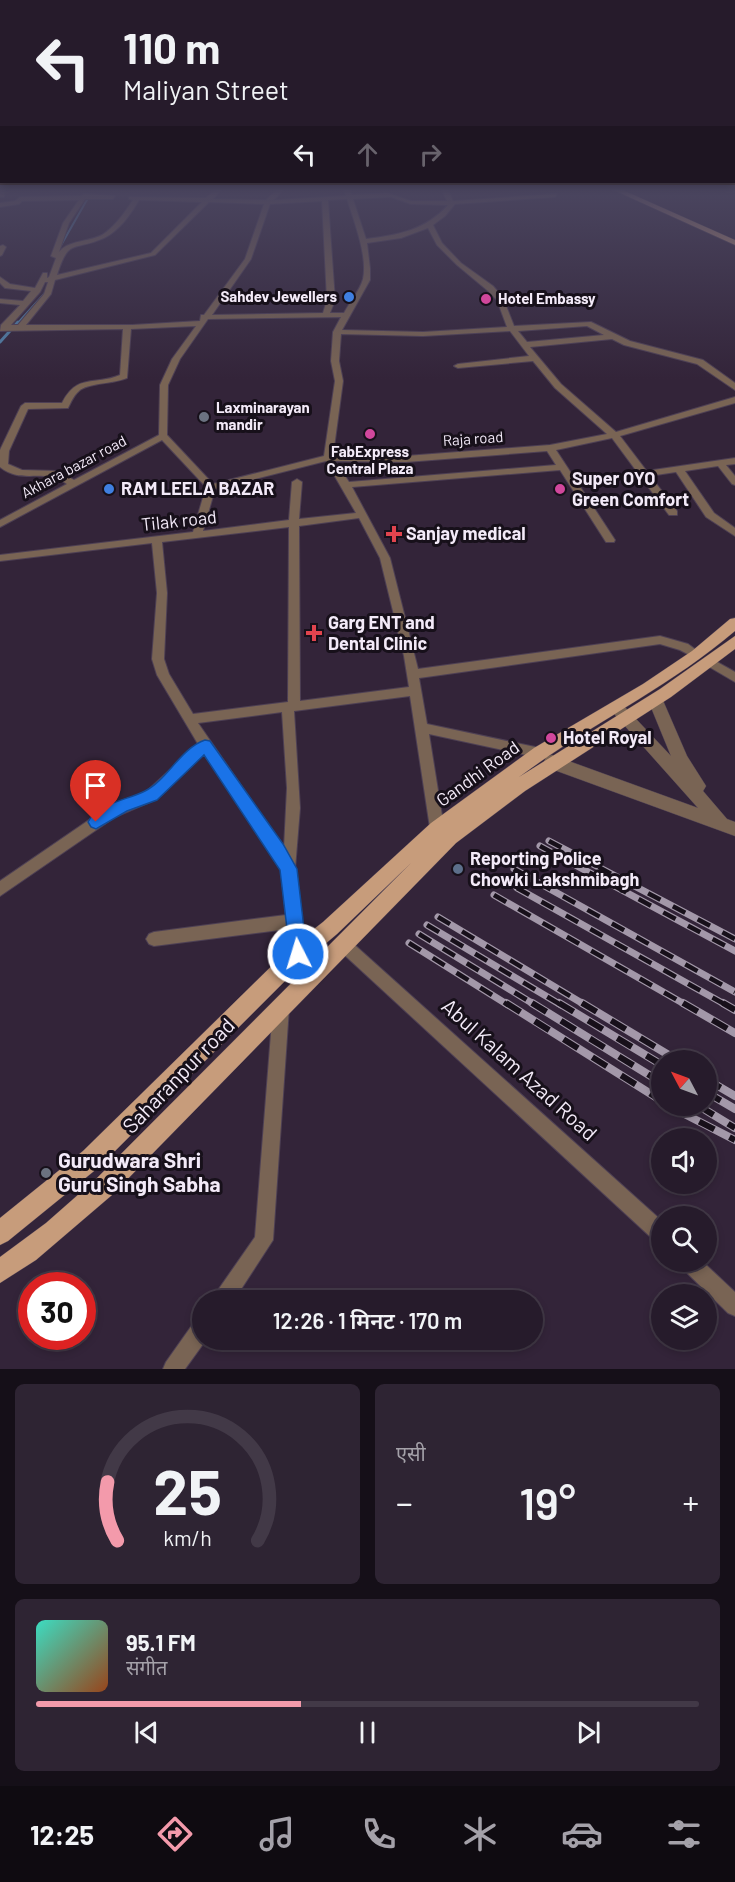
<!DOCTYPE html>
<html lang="hi">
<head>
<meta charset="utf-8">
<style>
  :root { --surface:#261b2b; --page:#2e2433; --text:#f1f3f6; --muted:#a4a1a9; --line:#423947; --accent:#f39aab }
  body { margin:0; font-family:Barlow,"Noto Sans Devanagari",sans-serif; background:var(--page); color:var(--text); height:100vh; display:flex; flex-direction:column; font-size:22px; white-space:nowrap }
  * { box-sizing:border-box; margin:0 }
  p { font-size:20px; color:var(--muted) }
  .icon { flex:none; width:33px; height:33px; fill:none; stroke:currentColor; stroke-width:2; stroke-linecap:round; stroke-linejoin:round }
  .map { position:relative; height:1369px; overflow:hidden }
  .panel { display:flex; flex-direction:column; gap:15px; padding:15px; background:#150f18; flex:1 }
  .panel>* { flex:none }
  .top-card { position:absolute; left:0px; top:0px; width:735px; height:183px; box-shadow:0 3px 9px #0003,0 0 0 2px var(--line); background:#261b2b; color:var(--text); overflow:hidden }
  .needle { width:39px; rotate:311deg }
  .tools { position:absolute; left:651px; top:1050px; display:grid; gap:12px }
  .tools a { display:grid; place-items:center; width:66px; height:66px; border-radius:50%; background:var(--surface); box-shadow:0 3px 9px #0003,0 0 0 2px var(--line); font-size:30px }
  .speed { position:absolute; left:18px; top:1272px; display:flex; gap:12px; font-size:30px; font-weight:700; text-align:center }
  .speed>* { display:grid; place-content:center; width:78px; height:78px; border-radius:50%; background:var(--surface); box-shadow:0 3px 9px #0003,0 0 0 2px var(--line); line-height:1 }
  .speed .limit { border:9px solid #d22; background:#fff; color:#111 }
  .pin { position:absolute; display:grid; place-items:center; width:51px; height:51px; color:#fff; margin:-62px -26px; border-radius:50% 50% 50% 0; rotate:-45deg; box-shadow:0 0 6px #0007 }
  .pin .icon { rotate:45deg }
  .me { position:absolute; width:66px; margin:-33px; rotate:355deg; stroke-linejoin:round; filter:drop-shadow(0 0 4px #0008) }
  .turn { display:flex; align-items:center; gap:21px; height:126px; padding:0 24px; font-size:27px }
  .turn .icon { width:78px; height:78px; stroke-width:2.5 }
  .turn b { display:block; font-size:42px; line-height:51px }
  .lanes { display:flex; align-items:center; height:57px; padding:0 24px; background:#0003; justify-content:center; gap:30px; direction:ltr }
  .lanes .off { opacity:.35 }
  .big { font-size:45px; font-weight:600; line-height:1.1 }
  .panel .card { flex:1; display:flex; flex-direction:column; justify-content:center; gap:9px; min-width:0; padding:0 21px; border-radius:9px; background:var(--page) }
  .panel .dial { align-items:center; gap:0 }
  .dial svg { height:156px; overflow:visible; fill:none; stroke:var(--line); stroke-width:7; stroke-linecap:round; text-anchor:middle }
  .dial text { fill:var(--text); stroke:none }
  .song { display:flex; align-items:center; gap:18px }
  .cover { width:72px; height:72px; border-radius:9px; background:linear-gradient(135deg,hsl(170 70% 55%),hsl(20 70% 35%)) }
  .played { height:6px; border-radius:3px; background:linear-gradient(90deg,var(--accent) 40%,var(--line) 40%) }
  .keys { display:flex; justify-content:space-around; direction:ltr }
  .heat { display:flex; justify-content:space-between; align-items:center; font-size:33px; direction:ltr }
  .panel .tiles { flex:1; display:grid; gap:15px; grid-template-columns:1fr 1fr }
  .card:last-child { grid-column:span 2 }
  .trip { position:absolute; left:192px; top:1290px; width:351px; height:60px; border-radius:30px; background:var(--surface); box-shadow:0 3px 9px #0003,0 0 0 2px var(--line); font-weight:600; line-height:60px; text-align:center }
  .menu { display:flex; height:96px; justify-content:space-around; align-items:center; background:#0f0b11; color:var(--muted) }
  .menu .icon { width:42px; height:42px }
  .menu .selected { color:var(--accent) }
  .menu b { font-size:27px; color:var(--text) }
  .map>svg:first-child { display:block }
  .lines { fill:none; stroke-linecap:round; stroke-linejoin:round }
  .stream-far1 { stroke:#5181a9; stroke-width:2 }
  .stream { stroke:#5181a9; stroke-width:3 }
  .minor-casing { stroke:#4e4054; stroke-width:2 }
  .tertiary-casing { stroke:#4e4054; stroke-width:1 }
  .primary-casing { stroke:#4e4054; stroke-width:1 }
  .minor { fill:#796454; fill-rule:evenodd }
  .tertiary { fill:#796454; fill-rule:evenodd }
  .primary { fill:#c79c7b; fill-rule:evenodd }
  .rail-far1-casing { stroke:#a398a9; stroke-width:7 }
  .rail-casing { stroke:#a398a9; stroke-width:8 }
  .rail-far1 { stroke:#17101a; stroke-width:4.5; stroke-dasharray:14; stroke-linecap:butt }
  .rail { stroke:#17101a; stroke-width:6; stroke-dasharray:17; stroke-linecap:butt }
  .route { fill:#1a73e8; stroke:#114b97; stroke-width:1.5 }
  .shop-dot { fill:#3f7fe0; stroke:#17101a; stroke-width:2 }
  .hotel-dot { fill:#d1479c; stroke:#17101a; stroke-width:2 }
  .worship-dot { fill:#6b7280; stroke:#17101a; stroke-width:2 }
  .health-dot { fill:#e0444e; stroke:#17101a; stroke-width:2 }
  .service-dot { fill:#5c6f8a; stroke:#17101a; stroke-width:2 }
  .labels { text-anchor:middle; stroke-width:6; stroke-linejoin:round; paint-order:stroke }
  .far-poi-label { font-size:15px; font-weight:bold; fill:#f3eaf8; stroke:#17101a; text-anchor:start }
  .far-street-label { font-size:15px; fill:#f3eaf8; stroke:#17101a }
  .poi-label { font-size:18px; font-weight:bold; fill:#f3eaf8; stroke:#17101a; text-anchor:start }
  .street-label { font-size:18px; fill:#f3eaf8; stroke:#17101a }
  .near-street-label { font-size:21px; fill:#f3eaf8; stroke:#17101a }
  .near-poi-label { font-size:21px; font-weight:bold; fill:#f3eaf8; stroke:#17101a; text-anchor:start }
</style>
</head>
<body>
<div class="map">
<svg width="735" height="1369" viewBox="0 0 735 1369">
  <rect width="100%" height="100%" fill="#332439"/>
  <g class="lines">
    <path class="stream-far1" d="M 60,247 L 88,198
      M 17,324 L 45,293"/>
    <path class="stream" d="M 0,342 L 18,322"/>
    <defs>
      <path id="minor" d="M 0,188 L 5,188 L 4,197 L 0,197 Z
        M 217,188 L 223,188 L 213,199 L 266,200 L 279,188 L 285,188 L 274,200 L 346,196 L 344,188 L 350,188 L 352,195 L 387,193 L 411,201 L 447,201 L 441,188 L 447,188 L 453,201 L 557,194 L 555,197 L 455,204 L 445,216 L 433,225 L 442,243 L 461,263 L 493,286 L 503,298 L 514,326 L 591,322 L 630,341 L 703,360 L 735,383 L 735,390 L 697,364 L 624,345 L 612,339 L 530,347 L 561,384 L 616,432 L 735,397 L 735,403 L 620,436 L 677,511 L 677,515 L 669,515 L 612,438 L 556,450 L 615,540 L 614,542 L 606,542 L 560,470 L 352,487 L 390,558 L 418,669 L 660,636 L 688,644 L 703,655 L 697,659 L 680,650 L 660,644 L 419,678 L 427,724 L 540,748 L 545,749 L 546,753 L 545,757 L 540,758 L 429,734 L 444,828 L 442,832 L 437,834 L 432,832 L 430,828 L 410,696 L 294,711 L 300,808 L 295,869 L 306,954 L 303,959 L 298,961 L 293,959 L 288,929 L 154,946 L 149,944 L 146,939 L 149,934 L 154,932 L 286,915 L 281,870 L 272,853 L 204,754 L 157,799 L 115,817 L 0,896 L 0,881 L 105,809 L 147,791 L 198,744 L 157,675 L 152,659 L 157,593 L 152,543 L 0,561 L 0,555 L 193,532 L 206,487 L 162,440 L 0,527 L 0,520 L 67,484 C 43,467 22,485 0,467 L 0,450 L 21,406 L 25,403 L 62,403 C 77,373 94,386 120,375 L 123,329 L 0,331 L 1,325 L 20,305 L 0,303 L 0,299 L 23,301 L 31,291 L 5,288 L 0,283 L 0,277 L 10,284 L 35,288 L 43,273 L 47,273 L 47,278 L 49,277 L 56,258 L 51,256 L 63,223 L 79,200 L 22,201 L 19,204 L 0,207 L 0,203 L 15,201 L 20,197 L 81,196 L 84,194 L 115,196 L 113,199 L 85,199 L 69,223 L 59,252 C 69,240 88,242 102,235 C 115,227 125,212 133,200 L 129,199 L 129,197 L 206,198 ZM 391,197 L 411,204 L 448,205 C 426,230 398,235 366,239 L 353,199 ZM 347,199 C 354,221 368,257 363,279 C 360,290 350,302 344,313 L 330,313 L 335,300 L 328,200 ZM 139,200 L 202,202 L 151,253 L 57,275 C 69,237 73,252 104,238 C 119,231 131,214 139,200 ZM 322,201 L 327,300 L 323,313 L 212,315 L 251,259 L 270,204 ZM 209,202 L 264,204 L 245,259 L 204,315 L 201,315 L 200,321 L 132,325 L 26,325 L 51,294 L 55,280 L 155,255 ZM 428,228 L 437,245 L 457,265 L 487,290 L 497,300 L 507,327 L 423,332 L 342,330 L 370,280 L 370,268 L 367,243 L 401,238 ZM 45,282 L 48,282 L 44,294 L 18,325 L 11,325 L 40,292 ZM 341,317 L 333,332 L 331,361 L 335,381 L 324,456 L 213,484 L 167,435 L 168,385 L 180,359 L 208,319 ZM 196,326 L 172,359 L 160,385 L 159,435 L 74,480 L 58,471 L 22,470 L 8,464 L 9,451 L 28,409 L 68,408 C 71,402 74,395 79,391 C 87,383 113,384 127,378 L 131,329 ZM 587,326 L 604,335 L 527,342 L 518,331 ZM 510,331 L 529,356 L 458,364 L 454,366 L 458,368 L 533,361 L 555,388 L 607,434 L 550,445 L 406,456 L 333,455 L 343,381 L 339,361 L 341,334 L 423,336 ZM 547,451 L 556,465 L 349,482 L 335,461 L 406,462 ZM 326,461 L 356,513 L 299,519 L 302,482 L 297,479 L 292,482 L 289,520 L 203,531 L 215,489 ZM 359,518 L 380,558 L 404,656 L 409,687 L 300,701 L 299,526 ZM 289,527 L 288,702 L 193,714 L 169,674 L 164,659 L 167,593 L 162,542 ZM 282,712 L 287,788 L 284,848 L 198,723 Z
        M 3,245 L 6,247 L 2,255 L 0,256 L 0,246 Z
        M 735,458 L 735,464 L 726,465 L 735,476 L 735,485 L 732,484 L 718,466 L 685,471 L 714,513 L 735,528 L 735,536 L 706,517 L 676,472 L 656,475 L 651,472 L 653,470 Z
        M 710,658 L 735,672 L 735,682 L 706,665 L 704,662 L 706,659 Z
        M 343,937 L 348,939 L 662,1221 L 662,1243 L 655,1241 L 338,949 L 335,944 L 338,939 Z
        M 281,1000 L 287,1002 L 289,1008 L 273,1240 L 234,1300 L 213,1300 L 216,1293 L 255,1237 L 273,1008 L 275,1002 Z
        M 680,1262 L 703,1262 L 735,1292 L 735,1316 L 728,1313 L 683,1269 Z
        M 202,1318 L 202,1340 L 206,1340 L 185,1369 L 163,1369 L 166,1362 L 195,1321 Z"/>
      <path id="tertiary" d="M 656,694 L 661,696 L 687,756 L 706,786 L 703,791 L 727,819 L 735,822 L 735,836 L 546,767 L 544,762 L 546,757 L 552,755 L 698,808 L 608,707 L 611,703 L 621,703 L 671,756 L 648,700 L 651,696 Z"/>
      <path id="primary" d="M 609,188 L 618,188 L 735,240 L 735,245 Z
        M 735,618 L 735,631 C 668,688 589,725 519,777 L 660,689 L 735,636 L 735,649 L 671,697 L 525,791 L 456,843 L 112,1195 L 36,1260 L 0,1283 L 0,1257 L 46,1223 L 96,1179 L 411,863 L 337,934 L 305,961 L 99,1167 L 8,1241 L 0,1245 L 0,1218 L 83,1151 L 291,947 L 323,922 L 431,823 L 534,748 L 643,684 L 692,651 L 730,619 Z"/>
    </defs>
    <use href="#minor" class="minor-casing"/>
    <use href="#tertiary" class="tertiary-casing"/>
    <use href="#primary" class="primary-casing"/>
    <use href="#minor" class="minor"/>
    <use href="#tertiary" class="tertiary"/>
    <use href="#primary" class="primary"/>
    <defs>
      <path id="rail-far1" d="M 549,841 L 735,939
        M 540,846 L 735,951
        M 514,869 L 735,992
        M 517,888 L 726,1005
        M 494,895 L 686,1005
        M 438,917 L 585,1005
        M 427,925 L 561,1005
        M 419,934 L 535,1005
        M 409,943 L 508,1005"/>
      <path id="rail" d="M 506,1003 L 662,1101
        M 532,1003 L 662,1083
        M 559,1003 L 662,1065
        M 582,1003 L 677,1060
        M 683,1003 L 735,1033
        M 723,1003 L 735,1010
        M 706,1079 L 735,1096
        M 706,1092 L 735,1109
        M 669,1106 L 735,1140
        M 699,1106 L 735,1128"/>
    </defs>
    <use href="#rail-far1" class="rail-far1-casing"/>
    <use href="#rail" class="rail-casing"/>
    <use href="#rail-far1" class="rail-far1"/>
    <use href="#rail" class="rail"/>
  </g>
  <linearGradient id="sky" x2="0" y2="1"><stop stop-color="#1c141f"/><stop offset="0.5" stop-color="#4a455f"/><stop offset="1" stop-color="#4a455f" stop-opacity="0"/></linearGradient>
  <rect width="735" height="379" fill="url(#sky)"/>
  <path class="route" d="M 205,740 L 210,741 L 283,844 L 297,869 L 307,954 L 305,960 L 298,963 L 292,960 L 290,954 L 280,870 L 204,755 L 157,800 L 127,811 L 96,829 L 91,827 L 88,822 C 97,803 128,800 145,791 C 167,780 181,748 205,740 Z"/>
  <g class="shop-dot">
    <circle cx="349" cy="297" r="6"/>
    <circle cx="109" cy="489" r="6"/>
  </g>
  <g class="hotel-dot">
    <circle cx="486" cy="299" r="6"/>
    <circle cx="370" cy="434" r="6"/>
    <circle cx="560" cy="489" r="6"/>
    <circle cx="551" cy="738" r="6"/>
  </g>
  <g class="worship-dot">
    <circle cx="204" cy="417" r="6"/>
    <circle cx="46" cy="1173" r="6"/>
  </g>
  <g class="health-dot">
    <path d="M391 525h6v6h6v6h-6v6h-6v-6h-6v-6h6z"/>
    <path d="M311 624h6v6h6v6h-6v6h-6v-6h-6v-6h6z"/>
  </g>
  <circle class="service-dot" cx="458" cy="869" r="6"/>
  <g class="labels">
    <g class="far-poi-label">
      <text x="337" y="302" text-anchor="end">Sahdev Jewellers</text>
      <text x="498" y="304">Hotel Embassy</text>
      <text x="216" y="413">Laxminarayan<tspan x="216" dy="17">mandir</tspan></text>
      <text x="370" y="457" text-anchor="middle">FabExpress<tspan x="370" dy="17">Central Plaza</tspan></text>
    </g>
    <g class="far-street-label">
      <text transform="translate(473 439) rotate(-4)" y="5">Raja road</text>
      <text transform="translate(74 467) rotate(-28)" y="5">Akhara bazar road</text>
    </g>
    <g class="poi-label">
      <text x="572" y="485">Super OYO<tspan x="572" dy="21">Green Comfort</tspan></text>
      <text x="121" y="495">RAM LEELA BAZAR</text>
      <text x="406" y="540">Sanjay medical</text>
      <text x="328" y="629">Garg ENT and<tspan x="328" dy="21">Dental Clinic</tspan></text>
      <text x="563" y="744">Hotel Royal</text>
      <text x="470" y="865">Reporting Police<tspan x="470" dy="21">Chowki Lakshmibagh</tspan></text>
    </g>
    <g class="street-label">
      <text transform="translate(179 521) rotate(-6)" y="6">Tilak road</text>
      <text transform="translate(478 774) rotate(-36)" y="6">Gandhi Road</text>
    </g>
    <g class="near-street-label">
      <text transform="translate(519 1070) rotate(42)" y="7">Abul Kalam Azad Road</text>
      <text transform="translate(179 1076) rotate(-46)" y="7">Saharanpur road</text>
    </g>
    <g class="near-poi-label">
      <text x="58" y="1168">Gurudwara Shri<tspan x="58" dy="24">Guru Singh Sabha</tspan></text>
    </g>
  </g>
</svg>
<div class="tools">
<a><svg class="needle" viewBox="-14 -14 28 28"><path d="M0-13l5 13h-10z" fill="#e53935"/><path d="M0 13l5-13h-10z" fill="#a4a1a9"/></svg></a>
<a><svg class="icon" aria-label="sound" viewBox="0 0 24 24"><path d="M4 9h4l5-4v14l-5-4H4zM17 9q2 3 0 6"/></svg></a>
<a><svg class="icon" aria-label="search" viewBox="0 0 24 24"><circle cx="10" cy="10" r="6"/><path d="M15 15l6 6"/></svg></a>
<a><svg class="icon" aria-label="layers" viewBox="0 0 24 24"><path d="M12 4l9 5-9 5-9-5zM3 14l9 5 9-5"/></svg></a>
</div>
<div class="speed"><div class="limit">30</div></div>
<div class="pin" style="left:96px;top:822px;background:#d93025"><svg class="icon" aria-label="arrive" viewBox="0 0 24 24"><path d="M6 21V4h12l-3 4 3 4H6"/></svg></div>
<svg class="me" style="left:298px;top:954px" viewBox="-20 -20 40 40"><circle r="17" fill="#1a73e8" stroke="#fff" stroke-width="3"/><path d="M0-11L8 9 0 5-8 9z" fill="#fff"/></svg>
<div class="trip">12:26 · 1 मिनट · 170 m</div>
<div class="top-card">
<div class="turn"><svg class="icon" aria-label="left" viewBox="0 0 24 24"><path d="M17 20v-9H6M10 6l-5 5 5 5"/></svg><div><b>110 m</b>Maliyan Street</div></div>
<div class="lanes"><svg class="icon" aria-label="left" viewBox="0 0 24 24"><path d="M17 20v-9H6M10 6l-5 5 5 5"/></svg><svg class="icon off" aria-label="ahead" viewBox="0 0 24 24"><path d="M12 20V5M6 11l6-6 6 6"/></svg><svg class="icon off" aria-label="right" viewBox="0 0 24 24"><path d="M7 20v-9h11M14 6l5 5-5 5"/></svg></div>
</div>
</div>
<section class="panel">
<div class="tiles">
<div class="card dial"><svg viewBox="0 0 100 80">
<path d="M14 69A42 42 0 1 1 86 69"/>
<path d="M14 69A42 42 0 0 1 9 39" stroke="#f39aab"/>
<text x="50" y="56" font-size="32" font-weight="700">25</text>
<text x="50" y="72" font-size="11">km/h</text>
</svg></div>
<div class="card"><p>एसी</p>
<div class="heat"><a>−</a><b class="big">19°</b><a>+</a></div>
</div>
<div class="card">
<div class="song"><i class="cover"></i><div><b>95.1 FM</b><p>संगीत</p></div></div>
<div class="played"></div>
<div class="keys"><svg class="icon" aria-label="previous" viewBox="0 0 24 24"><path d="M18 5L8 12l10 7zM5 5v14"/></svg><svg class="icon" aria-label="pause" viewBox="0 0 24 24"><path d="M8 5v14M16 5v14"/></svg><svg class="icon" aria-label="next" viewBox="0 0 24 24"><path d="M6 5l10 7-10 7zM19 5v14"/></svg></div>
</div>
</div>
</section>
<nav class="menu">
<b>12:25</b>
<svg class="icon selected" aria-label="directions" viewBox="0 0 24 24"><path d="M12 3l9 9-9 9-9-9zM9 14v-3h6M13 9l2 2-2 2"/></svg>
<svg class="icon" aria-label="music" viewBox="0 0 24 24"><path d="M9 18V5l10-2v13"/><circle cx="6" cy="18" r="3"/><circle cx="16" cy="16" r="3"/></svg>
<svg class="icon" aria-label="phone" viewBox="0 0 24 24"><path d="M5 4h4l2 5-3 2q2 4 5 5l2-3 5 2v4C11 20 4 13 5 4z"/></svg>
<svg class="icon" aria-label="climate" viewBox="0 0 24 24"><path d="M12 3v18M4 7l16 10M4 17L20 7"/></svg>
<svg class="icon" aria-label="car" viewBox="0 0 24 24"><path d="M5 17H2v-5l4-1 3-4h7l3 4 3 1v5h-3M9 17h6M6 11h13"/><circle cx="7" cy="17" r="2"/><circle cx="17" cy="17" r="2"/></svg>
<svg class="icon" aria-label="filters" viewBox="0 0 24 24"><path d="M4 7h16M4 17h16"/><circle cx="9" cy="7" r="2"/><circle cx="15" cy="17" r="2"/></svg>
</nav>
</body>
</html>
